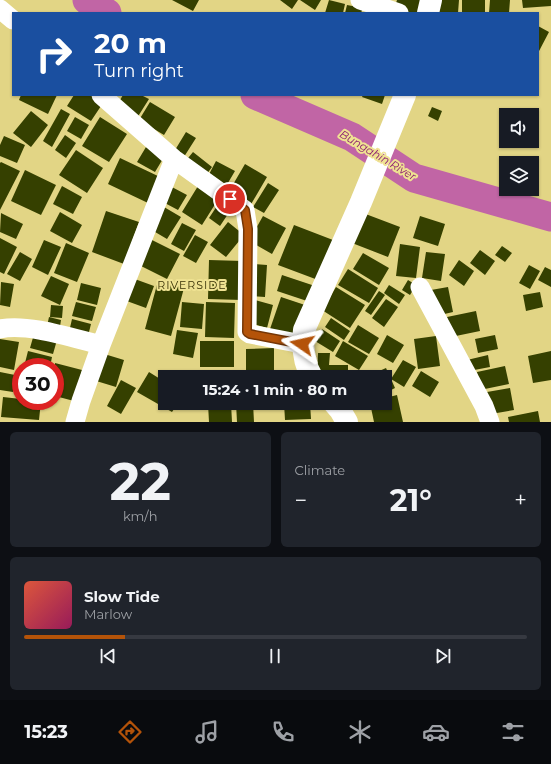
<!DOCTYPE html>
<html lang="en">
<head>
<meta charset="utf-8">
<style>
  :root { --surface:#171b24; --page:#20242c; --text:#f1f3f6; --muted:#9ea1a6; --line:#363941; --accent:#b45309 }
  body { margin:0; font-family:Montserrat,sans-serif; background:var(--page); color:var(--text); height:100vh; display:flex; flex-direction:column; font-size:15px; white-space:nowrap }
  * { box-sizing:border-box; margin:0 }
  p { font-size:13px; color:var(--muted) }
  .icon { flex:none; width:22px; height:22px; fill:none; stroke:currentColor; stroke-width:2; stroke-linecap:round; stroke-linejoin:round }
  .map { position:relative; height:422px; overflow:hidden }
  .panel { display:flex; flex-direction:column; gap:10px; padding:10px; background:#0d0f14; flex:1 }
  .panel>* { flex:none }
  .banner { position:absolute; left:12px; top:12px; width:527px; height:84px; border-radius:0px; box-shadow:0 1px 3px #0004; background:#1a4fa0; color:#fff; overflow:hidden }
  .fabs { position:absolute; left:499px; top:108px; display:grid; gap:8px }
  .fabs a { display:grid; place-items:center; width:40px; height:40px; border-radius:0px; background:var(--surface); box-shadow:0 1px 3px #0004; font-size:20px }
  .speed { position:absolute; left:12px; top:358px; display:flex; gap:8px; font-size:20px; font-weight:700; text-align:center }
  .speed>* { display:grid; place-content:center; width:52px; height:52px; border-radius:50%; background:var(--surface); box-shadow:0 1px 3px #0004; line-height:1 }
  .speed .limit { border:6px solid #d22; background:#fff; color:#111 }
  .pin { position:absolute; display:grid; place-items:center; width:34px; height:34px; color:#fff; margin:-17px; border:2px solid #fff; border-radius:50%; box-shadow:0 1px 4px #0007 }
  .me { position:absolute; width:44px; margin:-22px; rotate:281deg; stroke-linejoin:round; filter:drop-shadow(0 0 3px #0008) }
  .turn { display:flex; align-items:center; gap:14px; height:84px; padding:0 16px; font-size:18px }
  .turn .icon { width:52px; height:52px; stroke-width:2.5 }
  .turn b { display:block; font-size:28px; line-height:34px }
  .big { font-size:30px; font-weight:700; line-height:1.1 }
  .panel .card { flex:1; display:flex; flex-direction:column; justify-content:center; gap:6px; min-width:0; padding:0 14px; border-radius:6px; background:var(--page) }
  .panel .dial { align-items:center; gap:0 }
  .dial b { font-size:52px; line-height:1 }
  .song { display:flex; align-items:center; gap:12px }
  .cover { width:48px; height:48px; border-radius:6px; background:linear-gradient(135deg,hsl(10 70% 55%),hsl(330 70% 35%)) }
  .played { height:4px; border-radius:2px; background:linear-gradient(90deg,var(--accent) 20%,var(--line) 20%) }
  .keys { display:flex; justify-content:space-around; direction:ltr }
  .heat { display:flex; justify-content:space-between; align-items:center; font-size:22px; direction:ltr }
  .panel .tiles { flex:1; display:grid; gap:10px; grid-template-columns:1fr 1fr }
  .card:last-child { grid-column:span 2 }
  .trip { position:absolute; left:158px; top:370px; width:234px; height:40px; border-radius:0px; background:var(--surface); box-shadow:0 1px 3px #0004; font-weight:700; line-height:40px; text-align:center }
  .tab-bar { display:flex; height:64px; justify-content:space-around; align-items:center; background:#090b0e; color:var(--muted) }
  .tab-bar .icon { width:28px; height:28px }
  .tab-bar .selected { color:var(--accent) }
  .tab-bar b { font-size:18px; color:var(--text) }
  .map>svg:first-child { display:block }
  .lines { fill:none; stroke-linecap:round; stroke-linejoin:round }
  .river { stroke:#c165a5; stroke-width:29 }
  .building { fill:#354000 }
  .minor { stroke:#fff; stroke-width:19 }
  .tertiary { stroke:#fff; stroke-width:22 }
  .route-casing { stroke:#753606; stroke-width:10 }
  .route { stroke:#b45309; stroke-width:7 }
  .labels { text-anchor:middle; stroke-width:4; stroke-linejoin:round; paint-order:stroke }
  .water-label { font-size:11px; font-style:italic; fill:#8b1a70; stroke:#efe292 }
  .neighbourhood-label { font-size:11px; letter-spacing:1px; fill:#3a3307; stroke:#efe292 }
</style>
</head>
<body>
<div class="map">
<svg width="551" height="422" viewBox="0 0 551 422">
  <rect width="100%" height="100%" fill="#e2d585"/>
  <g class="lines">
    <path class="river" d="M 87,0 L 107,13
      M 255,95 L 352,137 L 414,178 L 551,217"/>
  </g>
  <path class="building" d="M 172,0 L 199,0 L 193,11 Z
    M 280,0 L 298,0 L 292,9 Z
    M 300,0 L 321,0 L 315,10 Z
    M 329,0 L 345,4 L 343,13 L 325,13 Z
    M 397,0 L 424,0 L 419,13 L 408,13 L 394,9 Z
    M 439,0 L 459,0 L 458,13 L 438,13 Z
    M 462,0 L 485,0 L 485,13 L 462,13 Z
    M 490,0 L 510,0 L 509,13 L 489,13 Z
    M 522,0 L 551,0 L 551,6 L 523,8 Z
    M 347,5 L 363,8 L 361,13 L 345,13 Z
    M 538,26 L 549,32 L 538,53 Z
    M 21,95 L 57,95 L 48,114 L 19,100 Z
    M 74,95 L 91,95 L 103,103 L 91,121 L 67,106 Z
    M 123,95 L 141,95 L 149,99 L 137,118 L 117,105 Z
    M 363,95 L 385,95 L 382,104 L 362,97 Z
    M 150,102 L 175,117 L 164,135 L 139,120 Z
    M 432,107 L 442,111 L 438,121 L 428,116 Z
    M 61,109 L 70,114 L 52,147 L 43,141 Z
    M 31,111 L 48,125 L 31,147 L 13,133 Z
    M 75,117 L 89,125 L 81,139 L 67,131 Z
    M 100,117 L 127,134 L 109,162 L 82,146 Z
    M 186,132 L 196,138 L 182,160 L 172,155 Z
    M 65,135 L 76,143 L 66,158 L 55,150 Z
    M 4,136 L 25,145 L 17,163 L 0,156 L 0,145 Z
    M 146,147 L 164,157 L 155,172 L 137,162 Z
    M 76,150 L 103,168 L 87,193 L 59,175 Z
    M 193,152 L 212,167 L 204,178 L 184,163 Z
    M 120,158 L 160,177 L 148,203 L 108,184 Z
    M 216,161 L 235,171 L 225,188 L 207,178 Z
    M 1,162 L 20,171 L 0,210 L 0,163 Z
    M 245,164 L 267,177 L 250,206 L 228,193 Z
    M 25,170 L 56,185 L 41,215 L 11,201 Z
    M 268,183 L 279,190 L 264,213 L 253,207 Z
    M 62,186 L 82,197 L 73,214 L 53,204 Z
    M 170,186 L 187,195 L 178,210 L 161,201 Z
    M 198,186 L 219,198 L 202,225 L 182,212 Z
    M 219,203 L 230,211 L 220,226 L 209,218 Z
    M 164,207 L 181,217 L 167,239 L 150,229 Z
    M 106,211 L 139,222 L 124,264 L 92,252 Z
    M 60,212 L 82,225 L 72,243 L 50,231 Z
    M 1,213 L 23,224 L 16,239 L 0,232 Z
    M 363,213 L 400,227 L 388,257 L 352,243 Z
    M 263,216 L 286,228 L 272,254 L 249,241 Z
    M 420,216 L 445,224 L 438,246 L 413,238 Z
    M 228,222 L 244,235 L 226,257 L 210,245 Z
    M 182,223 L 196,230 L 184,251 L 171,244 Z
    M 294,225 L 333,240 L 318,280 L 278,265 Z
    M 195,235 L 208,242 L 196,263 L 183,256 Z
    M 0,238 L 17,247 L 4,274 L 0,272 Z
    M 148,238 L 180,254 L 167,279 L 135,263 Z
    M 44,240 L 61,247 L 48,275 L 32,267 Z
    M 66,243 L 89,253 L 77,282 L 54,273 Z
    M 400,244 L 420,247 L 416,278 L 396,276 Z
    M 502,246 L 512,253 L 505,262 L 495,255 Z
    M 480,250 L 495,261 L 485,275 L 470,263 Z
    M 20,252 L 32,259 L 20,281 L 7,274 Z
    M 426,252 L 445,254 L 441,281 L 422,278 Z
    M 363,253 L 389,268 L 379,285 L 353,269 Z
    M 209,260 L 243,261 L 242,300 L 208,299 Z
    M 459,260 L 474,271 L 464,286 L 449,275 Z
    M 253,264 L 267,265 L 265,297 L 251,296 Z
    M 529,265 L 540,271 L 530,289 L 519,283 Z
    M 545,267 L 551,270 L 551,287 L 538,280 Z
    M 348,269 L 378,288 L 369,303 L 338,285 Z
    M 282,275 L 315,286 L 310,302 L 277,291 Z
    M 51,276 L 69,284 L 60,305 L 41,296 Z
    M 132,278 L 154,286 L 146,308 L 124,300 Z
    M 408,280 L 416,285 L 410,295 L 402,290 Z
    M 158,281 L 184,288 L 171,336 L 145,329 Z
    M 1,282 L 14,284 L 10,307 L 0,305 Z
    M 81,283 L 101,288 L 97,305 L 77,300 Z
    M 389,285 L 405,295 L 399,304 L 384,293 Z
    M 336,287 L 365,305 L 350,328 L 322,310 Z
    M 448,287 L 453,312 L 436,316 L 431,290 Z
    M 379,291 L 385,295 L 371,315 L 365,311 Z
    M 540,292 L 543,307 L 526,311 L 523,295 Z
    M 281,297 L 308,306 L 297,338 L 270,329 Z
    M 386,299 L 398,307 L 384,327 L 372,318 Z
    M 255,300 L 273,305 L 267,328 L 250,323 Z
    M 76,302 L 96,307 L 92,321 L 72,316 Z
    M 182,302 L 204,304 L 202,329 L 180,327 Z
    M 206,302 L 235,303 L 234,338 L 205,337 Z
    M 51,305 L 63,306 L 62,318 L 50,317 Z
    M 476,311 L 480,331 L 451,337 L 447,317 Z
    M 49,317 L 61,320 L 59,333 L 46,331 Z
    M 331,318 L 350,331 L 344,340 L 325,327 Z
    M 72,319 L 91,324 L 88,336 L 69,332 Z
    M 358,325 L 379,338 L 369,354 L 348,342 Z
    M 322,329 L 340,341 L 333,352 L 315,341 Z
    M 177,330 L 198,333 L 193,358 L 173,354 Z
    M 34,334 L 57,340 L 53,354 L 30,348 Z
    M 387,335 L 404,345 L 393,363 L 377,354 Z
    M 495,335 L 498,349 L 478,353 L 475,339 Z
    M 436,336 L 440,366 L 418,369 L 414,339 Z
    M 0,339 L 19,342 L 14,370 L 0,367 Z
    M 200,341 L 234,341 L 234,367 L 200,367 Z
    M 343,341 L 368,356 L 359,370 L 335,356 Z
    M 274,348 L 274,372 L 246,373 L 246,349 Z
    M 28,351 L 52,357 L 50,367 L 24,367 Z
    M 551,351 L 551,380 L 533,383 L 528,356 Z
    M 101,353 L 124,360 L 116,387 L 93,380 Z
    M 318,353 L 330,353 L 329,365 L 348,365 L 348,377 L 317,377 Z
    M 488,355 L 490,367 L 469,371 L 467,360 Z
    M 403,360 L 416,367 L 404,387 L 391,379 Z
    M 55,363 L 82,370 L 74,401 L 55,396 Z
    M 505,366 L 509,384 L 480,390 L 477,372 Z
    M 386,368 L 395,388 L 385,393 L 385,377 L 366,377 Z
    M 421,371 L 439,382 L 430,397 L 412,386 Z
    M 0,372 L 15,375 L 13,392 L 0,390 Z
    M 149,372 L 165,382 L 165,403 L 178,403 L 172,412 L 137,392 Z
    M 214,372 L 234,374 L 234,377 L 214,377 Z
    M 187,375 L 207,376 L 207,377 L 187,377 Z
    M 121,380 L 136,388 L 121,414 L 107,406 Z
    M 510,388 L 514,410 L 491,414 L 487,392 Z
    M 397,395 L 403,422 L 374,422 L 370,403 L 385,403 L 385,398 Z
    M 3,397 L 21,399 L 21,401 L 41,401 L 39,420 L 1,417 Z
    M 192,403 L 206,403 L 206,405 L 192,404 Z
    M 223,403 L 231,403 L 232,422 L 209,422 L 208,404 Z
    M 236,403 L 253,403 L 254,422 L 237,422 Z
    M 284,403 L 310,403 L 311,419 L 285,420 Z
    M 538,411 L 540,422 L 509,422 L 508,417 Z"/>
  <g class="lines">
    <path class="minor" d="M 360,0 L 399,13
      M 0,9 L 13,20
      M 101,95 L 174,159 L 245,210 L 248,229 L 247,332 L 250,334 L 302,344
      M 420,287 L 484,406 L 490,422
      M 0,329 C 28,323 72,338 101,345
      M 75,422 L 81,401 L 101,345 L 174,159"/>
    <path class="tertiary" d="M 428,13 L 431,0
      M 312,377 C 303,362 302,347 304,330 L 361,202 L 405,95
      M 334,403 L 340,410 L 347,422"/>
  </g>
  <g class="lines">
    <defs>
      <path id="route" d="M 230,199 L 245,210 L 248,229 L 247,332 L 250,334 L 302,344"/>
    </defs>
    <use href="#route" class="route-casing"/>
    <use href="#route" class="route"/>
  </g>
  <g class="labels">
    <g class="water-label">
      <text transform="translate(378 155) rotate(31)" y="4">Bungahin River</text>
    </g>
    <g class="neighbourhood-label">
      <text x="192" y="289">RIVERSIDE</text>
    </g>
  </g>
</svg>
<div class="fabs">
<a><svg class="icon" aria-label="sound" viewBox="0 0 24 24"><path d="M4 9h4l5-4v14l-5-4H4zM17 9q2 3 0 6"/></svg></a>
<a><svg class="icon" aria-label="layers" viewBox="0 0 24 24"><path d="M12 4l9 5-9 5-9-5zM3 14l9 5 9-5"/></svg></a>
</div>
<div class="speed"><div class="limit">30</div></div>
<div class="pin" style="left:230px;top:199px;background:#d93025"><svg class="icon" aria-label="arrive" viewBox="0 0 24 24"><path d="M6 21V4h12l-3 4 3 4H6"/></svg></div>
<svg class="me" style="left:302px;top:344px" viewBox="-20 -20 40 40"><path d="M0-17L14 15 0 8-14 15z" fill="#b45309" stroke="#fff" stroke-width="4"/></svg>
<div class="trip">15:24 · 1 min · 80 m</div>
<div class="banner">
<div class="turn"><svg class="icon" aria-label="right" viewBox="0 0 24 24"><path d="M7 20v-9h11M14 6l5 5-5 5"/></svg><div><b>20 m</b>Turn right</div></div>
</div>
</div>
<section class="panel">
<div class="tiles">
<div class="card dial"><b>22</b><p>km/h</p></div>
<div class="card"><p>Climate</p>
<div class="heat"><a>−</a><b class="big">21°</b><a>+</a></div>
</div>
<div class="card">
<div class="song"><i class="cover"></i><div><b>Slow Tide</b><p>Marlow</p></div></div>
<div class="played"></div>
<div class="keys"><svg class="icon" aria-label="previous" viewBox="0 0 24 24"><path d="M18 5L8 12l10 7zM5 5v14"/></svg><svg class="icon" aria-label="pause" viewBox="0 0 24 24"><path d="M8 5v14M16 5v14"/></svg><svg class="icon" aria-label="next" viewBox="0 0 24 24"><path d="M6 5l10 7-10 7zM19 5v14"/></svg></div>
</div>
</div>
</section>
<nav class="tab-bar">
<b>15:23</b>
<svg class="icon selected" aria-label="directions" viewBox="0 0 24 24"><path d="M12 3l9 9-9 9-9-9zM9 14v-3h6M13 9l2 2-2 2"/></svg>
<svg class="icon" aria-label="music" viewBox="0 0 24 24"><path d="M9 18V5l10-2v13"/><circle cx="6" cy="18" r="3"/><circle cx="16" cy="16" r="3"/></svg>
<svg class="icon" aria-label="phone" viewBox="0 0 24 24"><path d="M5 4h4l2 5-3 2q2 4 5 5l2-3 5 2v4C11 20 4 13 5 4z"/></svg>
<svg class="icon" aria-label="climate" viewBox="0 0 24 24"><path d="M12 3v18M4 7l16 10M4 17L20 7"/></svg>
<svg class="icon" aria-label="car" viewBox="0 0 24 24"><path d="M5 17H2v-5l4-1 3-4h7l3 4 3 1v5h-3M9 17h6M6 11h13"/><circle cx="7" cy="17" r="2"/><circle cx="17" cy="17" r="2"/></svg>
<svg class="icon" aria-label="filters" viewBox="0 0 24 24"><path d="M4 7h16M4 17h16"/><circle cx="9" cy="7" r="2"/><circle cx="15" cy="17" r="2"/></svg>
</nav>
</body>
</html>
